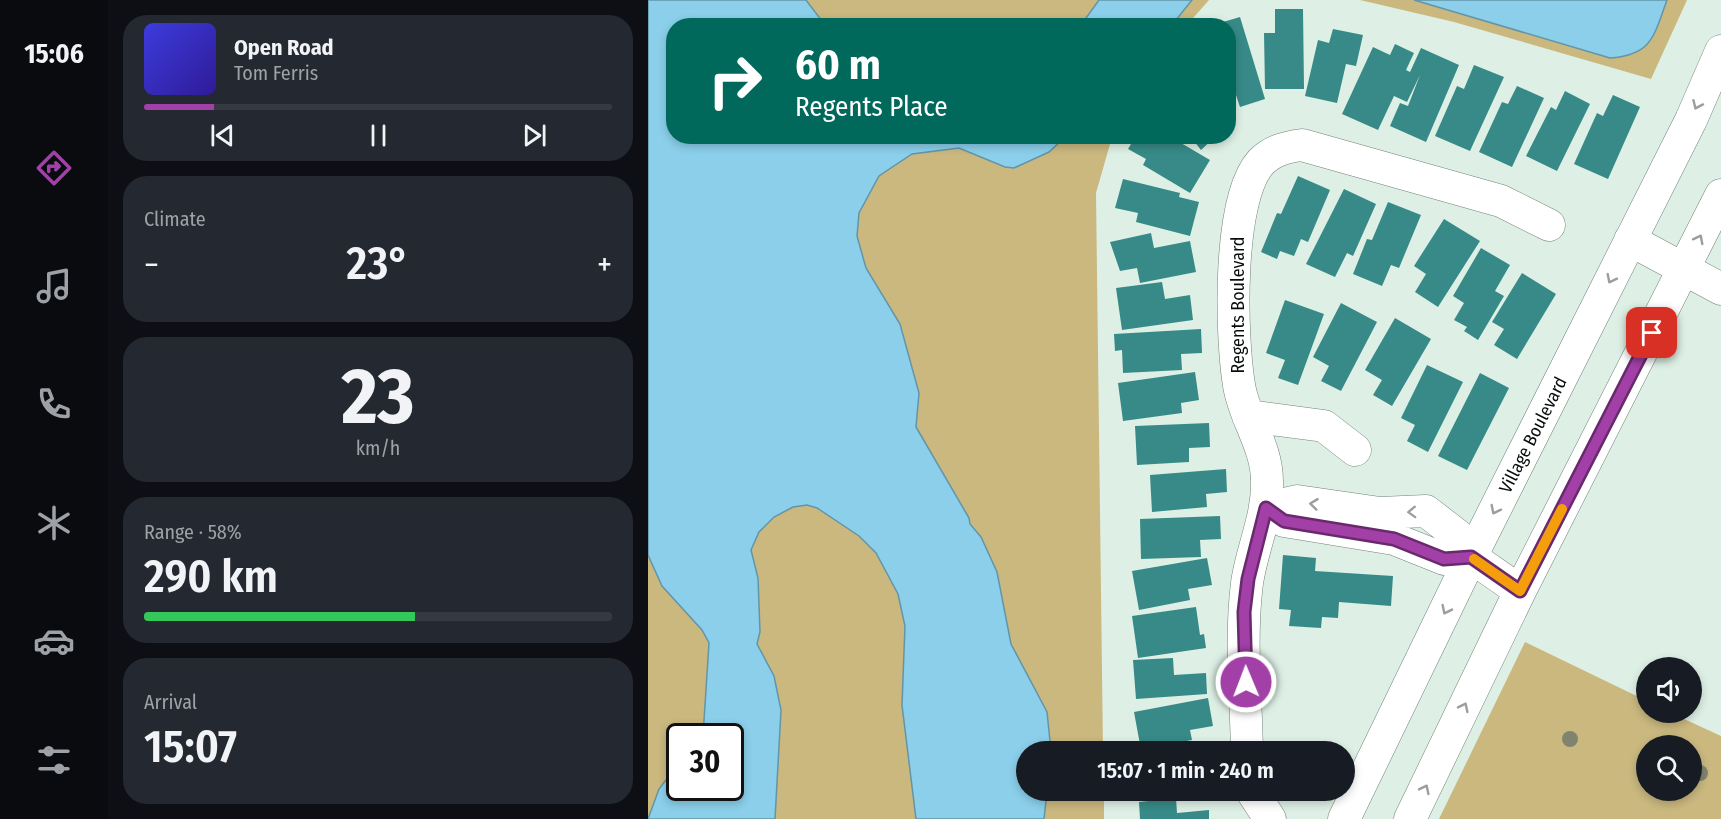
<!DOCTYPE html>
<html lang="en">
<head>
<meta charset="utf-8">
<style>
  :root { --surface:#171b24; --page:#242831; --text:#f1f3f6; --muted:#9ea1a6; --line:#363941; --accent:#a240a8 }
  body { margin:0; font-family:"Fira Sans Condensed",sans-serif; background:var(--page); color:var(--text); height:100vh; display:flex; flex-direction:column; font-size:22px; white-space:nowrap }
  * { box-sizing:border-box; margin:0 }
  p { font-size:20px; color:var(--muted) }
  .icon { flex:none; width:33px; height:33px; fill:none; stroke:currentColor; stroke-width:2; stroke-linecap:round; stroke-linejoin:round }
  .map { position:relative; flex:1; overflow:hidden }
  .drawer { display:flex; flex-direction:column; gap:15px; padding:15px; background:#0d0f14; width:540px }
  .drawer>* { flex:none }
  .hud { position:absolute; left:18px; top:18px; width:570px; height:126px; border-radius:24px; box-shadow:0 3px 9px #0003; background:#00695c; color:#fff; overflow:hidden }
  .fabs { position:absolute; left:988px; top:657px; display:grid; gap:12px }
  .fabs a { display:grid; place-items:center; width:66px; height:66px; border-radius:50%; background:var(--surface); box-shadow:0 3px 9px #0003; font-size:30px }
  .speed { position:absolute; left:18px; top:723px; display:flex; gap:12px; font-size:30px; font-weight:700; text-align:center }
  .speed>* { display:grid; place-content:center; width:78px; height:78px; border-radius:50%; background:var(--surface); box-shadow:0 3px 9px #0003; line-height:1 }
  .speed .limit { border:3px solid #111; border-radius:9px; background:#fff; color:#111 }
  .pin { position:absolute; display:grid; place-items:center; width:51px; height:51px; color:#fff; margin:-26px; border-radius:12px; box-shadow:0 3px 9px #0006 }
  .me { position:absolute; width:66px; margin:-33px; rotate:359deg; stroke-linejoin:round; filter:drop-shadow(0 0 4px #0008) }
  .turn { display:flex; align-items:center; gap:21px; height:126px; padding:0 30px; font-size:27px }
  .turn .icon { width:78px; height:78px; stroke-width:2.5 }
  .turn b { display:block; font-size:42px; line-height:51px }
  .big { font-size:45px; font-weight:600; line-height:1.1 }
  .drawer .card { flex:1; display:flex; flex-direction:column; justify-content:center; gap:9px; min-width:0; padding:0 21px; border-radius:24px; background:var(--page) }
  .drawer .dial { align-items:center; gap:0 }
  .dial b { font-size:78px; line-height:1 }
  .song { display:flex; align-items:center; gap:18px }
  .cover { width:72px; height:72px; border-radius:9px; background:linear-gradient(135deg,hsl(240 70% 55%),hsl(250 70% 35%)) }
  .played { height:6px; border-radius:3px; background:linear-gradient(90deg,var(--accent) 15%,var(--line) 15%) }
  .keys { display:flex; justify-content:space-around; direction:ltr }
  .heat { display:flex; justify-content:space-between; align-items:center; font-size:33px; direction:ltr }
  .charge { height:9px; border-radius:4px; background:linear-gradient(90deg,#34c759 58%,var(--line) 0) }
  .trip { position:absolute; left:368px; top:741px; width:339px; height:60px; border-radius:30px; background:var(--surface); box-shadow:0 3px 9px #0003; font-weight:600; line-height:60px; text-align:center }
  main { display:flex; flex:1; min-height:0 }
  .tabs { display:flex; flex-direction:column; width:108px; justify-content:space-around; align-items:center; background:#090b0e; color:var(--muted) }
  .tabs .icon { width:42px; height:42px }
  .tabs .selected { color:var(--accent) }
  .tabs b { font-size:27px; color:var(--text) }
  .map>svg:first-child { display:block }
  .green { fill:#cab87f; fill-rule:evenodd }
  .water { fill:#8bcfeb; stroke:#6395a8; stroke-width:1.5 }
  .building { fill:#378a87 }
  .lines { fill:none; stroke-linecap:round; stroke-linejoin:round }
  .minor-casing { stroke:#738379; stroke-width:33 }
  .minor { stroke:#fff; stroke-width:32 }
  .tree { fill:#80846f }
  .oneway { stroke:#9c9e9d }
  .route-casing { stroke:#692a6d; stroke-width:15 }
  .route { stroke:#a240a8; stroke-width:10 }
  .slow { stroke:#f59e0b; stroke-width:10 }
  .labels { text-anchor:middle; stroke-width:6; stroke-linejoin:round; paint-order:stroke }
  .street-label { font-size:18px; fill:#070d0a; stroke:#fff }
</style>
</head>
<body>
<main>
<nav class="tabs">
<b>15:06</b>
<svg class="icon selected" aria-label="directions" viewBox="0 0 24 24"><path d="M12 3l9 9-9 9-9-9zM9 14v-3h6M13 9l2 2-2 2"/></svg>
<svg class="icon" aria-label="music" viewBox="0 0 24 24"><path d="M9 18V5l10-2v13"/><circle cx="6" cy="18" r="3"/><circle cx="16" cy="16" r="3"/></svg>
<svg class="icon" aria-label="phone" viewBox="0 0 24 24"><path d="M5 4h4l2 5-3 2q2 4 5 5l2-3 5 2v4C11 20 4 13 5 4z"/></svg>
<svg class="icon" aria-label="climate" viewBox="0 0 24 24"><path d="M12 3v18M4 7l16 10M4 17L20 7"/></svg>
<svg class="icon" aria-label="car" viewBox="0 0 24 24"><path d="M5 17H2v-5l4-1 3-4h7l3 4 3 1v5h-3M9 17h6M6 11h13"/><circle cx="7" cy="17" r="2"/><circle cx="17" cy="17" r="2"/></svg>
<svg class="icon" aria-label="filters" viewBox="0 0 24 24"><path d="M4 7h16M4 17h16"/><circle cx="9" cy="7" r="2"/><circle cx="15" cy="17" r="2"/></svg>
</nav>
<section class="drawer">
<div class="card">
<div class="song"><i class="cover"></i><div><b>Open Road</b><p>Tom Ferris</p></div></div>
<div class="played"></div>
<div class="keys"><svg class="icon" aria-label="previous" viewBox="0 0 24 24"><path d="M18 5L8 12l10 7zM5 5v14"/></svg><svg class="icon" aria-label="pause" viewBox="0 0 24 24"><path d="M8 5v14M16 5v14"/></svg><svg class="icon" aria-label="next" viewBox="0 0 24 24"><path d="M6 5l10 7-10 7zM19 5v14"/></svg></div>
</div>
<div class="card"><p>Climate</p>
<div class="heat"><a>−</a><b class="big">23°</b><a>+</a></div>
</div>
<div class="card dial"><b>23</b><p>km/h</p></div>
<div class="card"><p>Range · 58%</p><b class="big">290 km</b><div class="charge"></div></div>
<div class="card"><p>Arrival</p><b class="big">15:07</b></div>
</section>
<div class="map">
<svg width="1073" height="819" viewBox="0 0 1073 819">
  <rect width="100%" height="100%" fill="#def0e5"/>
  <path class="green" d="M 0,0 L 561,0 L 538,26 L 26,26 L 26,136 L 464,137 L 448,193 L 455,751 L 378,752 L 378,790 L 456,791 L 456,819 L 0,819 ZM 32,736 L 82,736 L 82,788 L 32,788 Z
    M 712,0 L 1039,0 L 1003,79 L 806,22 Z
    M 877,642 L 999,701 L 999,712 L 1023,713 L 1073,736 L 1073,819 L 791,819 ZM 999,746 L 1044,746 L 1044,790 L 999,790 Z"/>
  <path class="water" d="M 0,0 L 158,0 L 177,25 L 26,26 L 26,136 L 417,137 L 401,152 L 366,168 L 357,167 L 311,148 L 264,154 L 231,176 L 211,213 L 209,236 L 218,268 L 252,324 L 271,393 L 268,427 L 321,518 L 322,524 L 333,537 L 349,572 L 363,644 L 399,712 L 403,751 L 378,752 L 378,790 L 399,791 L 396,819 L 268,819 L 254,705 L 257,626 L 250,594 L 228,553 L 211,536 L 169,508 L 159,505 L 145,507 L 126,517 L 111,532 L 103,550 L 110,578 L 112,632 L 109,644 L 126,676 L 133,710 L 127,819 L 0,819 L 11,789 L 31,763 L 32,788 L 82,788 L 82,736 L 55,736 L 61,643 L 54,630 L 14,586 L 0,555 Z
    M 451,0 L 544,0 L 524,25 L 433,25 Z
    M 766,0 L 1019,0 C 1006,36 1004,55 962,58 Z"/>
  <path class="building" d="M 627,9 L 655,9 L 656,89 L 617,89 L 616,33 L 627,33 Z
    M 592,17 L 617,99 L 592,107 L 584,83 L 580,84 L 580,26 L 576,26 L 575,22 Z
    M 685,29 L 715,35 L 708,66 L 698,64 L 689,103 L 657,96 L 670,40 L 681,43 Z
    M 747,44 L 766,53 L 758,70 L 762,72 L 773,48 L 811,65 L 778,142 L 742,126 L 752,103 L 760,106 L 772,75 L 759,102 L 746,96 L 730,130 L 694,114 L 725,47 L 742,55 Z
    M 826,65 L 856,77 L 822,151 L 787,136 L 809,86 L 816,89 Z
    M 869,86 L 896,98 L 864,167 L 831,152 L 854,102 L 860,104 Z
    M 917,91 L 942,104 L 909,171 L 878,156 L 903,107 L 908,110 Z
    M 965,95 L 992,107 L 960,179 L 926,164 L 949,113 L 955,116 Z
    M 488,136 L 521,136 L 562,160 L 542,193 L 495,165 L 498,159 L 480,149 Z
    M 542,136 L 568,136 L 553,150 Z
    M 650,176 L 682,190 L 660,242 L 653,239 L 646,256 L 632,251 L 629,259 L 613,252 L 629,213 L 633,214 Z
    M 475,179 L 532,193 L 531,197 L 551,202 L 542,236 L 488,222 L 490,213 L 467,208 Z
    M 696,189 L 728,204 L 705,256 L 699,253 L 687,277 L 658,264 Z
    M 740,202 L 773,215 L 751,268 L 743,265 L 734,286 L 705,274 L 719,239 L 724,240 Z
    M 796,219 L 832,241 L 790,307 L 767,292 L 778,274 L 766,266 Z
    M 503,233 L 506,248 L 542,241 L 548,272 L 492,283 L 489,268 L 472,271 L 462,242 Z
    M 833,248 L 862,265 L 847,291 L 856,296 L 830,340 L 816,331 L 819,327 L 806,320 L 816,303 L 805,296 Z
    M 874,273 L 908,294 L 869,359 L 846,345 L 856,329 L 844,322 Z
    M 514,282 L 517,299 L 542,295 L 545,320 L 474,330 L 468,288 Z
    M 637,300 L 676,314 L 650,385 L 630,378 L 637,360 L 618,353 Z
    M 693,303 L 729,322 L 693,391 L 673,381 L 681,366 L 665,357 Z
    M 747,318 L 783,339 L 744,406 L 725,395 L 734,380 L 717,370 Z
    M 553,329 L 554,353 L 533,354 L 534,370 L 475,373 L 474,350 L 467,351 L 466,334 Z
    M 779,365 L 815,382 L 780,452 L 759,441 L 767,425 L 753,418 Z
    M 547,372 L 551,400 L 533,403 L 534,413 L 475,421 L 470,383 Z
    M 832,373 L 861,388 L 819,470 L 790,456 Z
    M 561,423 L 562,447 L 541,448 L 541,462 L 489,465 L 487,426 Z
    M 578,469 L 579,492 L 558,494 L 559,507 L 504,512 L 502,475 Z
    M 572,516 L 573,539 L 552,540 L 553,557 L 493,559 L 492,519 Z
    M 635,555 L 668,558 L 667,571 L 745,576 L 743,606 L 691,602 L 690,618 L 674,617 L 673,628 L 641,626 L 643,610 L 631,609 Z
    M 559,558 L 564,585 L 540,589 L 542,600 L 491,610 L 484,571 Z
    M 548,607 L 552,635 L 556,634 L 558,648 L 490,658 L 484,616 Z
    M 525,658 L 526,675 L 558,673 L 559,694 L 488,699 L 485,660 Z
    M 560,698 L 565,726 L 542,730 L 544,740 L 493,750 L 486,712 Z
    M 480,790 L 514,790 L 514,792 L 481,796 Z
    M 528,798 L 529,813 L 561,810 L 561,819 L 492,819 L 491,802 Z"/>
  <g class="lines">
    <defs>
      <path id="minor" d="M 982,240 L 1073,289
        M 600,416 L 676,426 L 707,450
        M 618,508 L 649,501 L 732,513 L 778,511 L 809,535 L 823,557 L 872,591
        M 618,508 L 636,521 L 746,539 L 796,559 L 823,557
        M 599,752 C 598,696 592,638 599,583 C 604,548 620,517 619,481 C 619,446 596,418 591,385 C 583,337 579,199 613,162 C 625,150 639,147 654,145 L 853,201 L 901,225
        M 603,790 L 622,819
        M 696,819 L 823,557 L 1043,120 L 1073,51
        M 762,819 L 872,591 L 1073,195"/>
    </defs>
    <use href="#minor" class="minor-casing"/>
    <use href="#minor" class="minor"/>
  </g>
  <g class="tree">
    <circle cx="922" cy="739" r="8"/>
    <circle cx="1052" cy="773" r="8"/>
  </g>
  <defs><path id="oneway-chevron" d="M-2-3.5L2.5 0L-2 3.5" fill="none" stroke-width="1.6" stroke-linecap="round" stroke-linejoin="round" transform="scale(1.5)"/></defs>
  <g class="oneway">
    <use href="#oneway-chevron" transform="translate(1049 105) rotate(114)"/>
    <use href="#oneway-chevron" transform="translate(1051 239) rotate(-63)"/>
    <use href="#oneway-chevron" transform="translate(963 279) rotate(117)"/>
    <use href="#oneway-chevron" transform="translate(666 504) rotate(-173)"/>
    <use href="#oneway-chevron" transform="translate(847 510) rotate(117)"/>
    <use href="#oneway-chevron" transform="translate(764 512) rotate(178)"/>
    <use href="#oneway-chevron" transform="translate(798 610) rotate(116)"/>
    <use href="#oneway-chevron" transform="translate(816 707) rotate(-64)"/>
    <use href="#oneway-chevron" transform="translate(777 789) rotate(-64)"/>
  </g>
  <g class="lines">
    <defs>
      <path id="route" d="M 598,682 L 596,612 L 600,579 L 618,508 L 636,521 L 746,539 L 796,559 L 823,557 L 872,591 L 1004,333"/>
    </defs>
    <use href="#route" class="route-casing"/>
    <use href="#route" class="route"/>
    <path class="slow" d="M 826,559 L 872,591 L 914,509"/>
  </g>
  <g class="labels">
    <g class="street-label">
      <text transform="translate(590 305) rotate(-90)" y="6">Regents Boulevard</text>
      <text transform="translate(885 435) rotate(-63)" y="6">Village Boulevard</text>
    </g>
  </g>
</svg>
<div class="fabs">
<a><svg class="icon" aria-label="sound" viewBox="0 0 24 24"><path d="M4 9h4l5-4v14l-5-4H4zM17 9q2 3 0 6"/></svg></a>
<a><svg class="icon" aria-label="search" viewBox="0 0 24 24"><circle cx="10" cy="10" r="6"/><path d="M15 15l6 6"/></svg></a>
</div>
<div class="speed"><div class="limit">30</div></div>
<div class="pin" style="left:1004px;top:333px;background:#d93025"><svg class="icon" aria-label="arrive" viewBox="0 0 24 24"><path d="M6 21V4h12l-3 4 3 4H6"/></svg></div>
<svg class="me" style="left:598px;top:682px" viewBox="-20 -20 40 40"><circle r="17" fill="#a240a8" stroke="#fff" stroke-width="3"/><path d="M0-11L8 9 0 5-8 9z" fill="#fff"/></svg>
<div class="trip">15:07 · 1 min · 240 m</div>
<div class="hud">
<div class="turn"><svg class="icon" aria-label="right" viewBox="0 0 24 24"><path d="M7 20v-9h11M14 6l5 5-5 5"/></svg><div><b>60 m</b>Regents Place</div></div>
</div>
</div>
</main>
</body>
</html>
